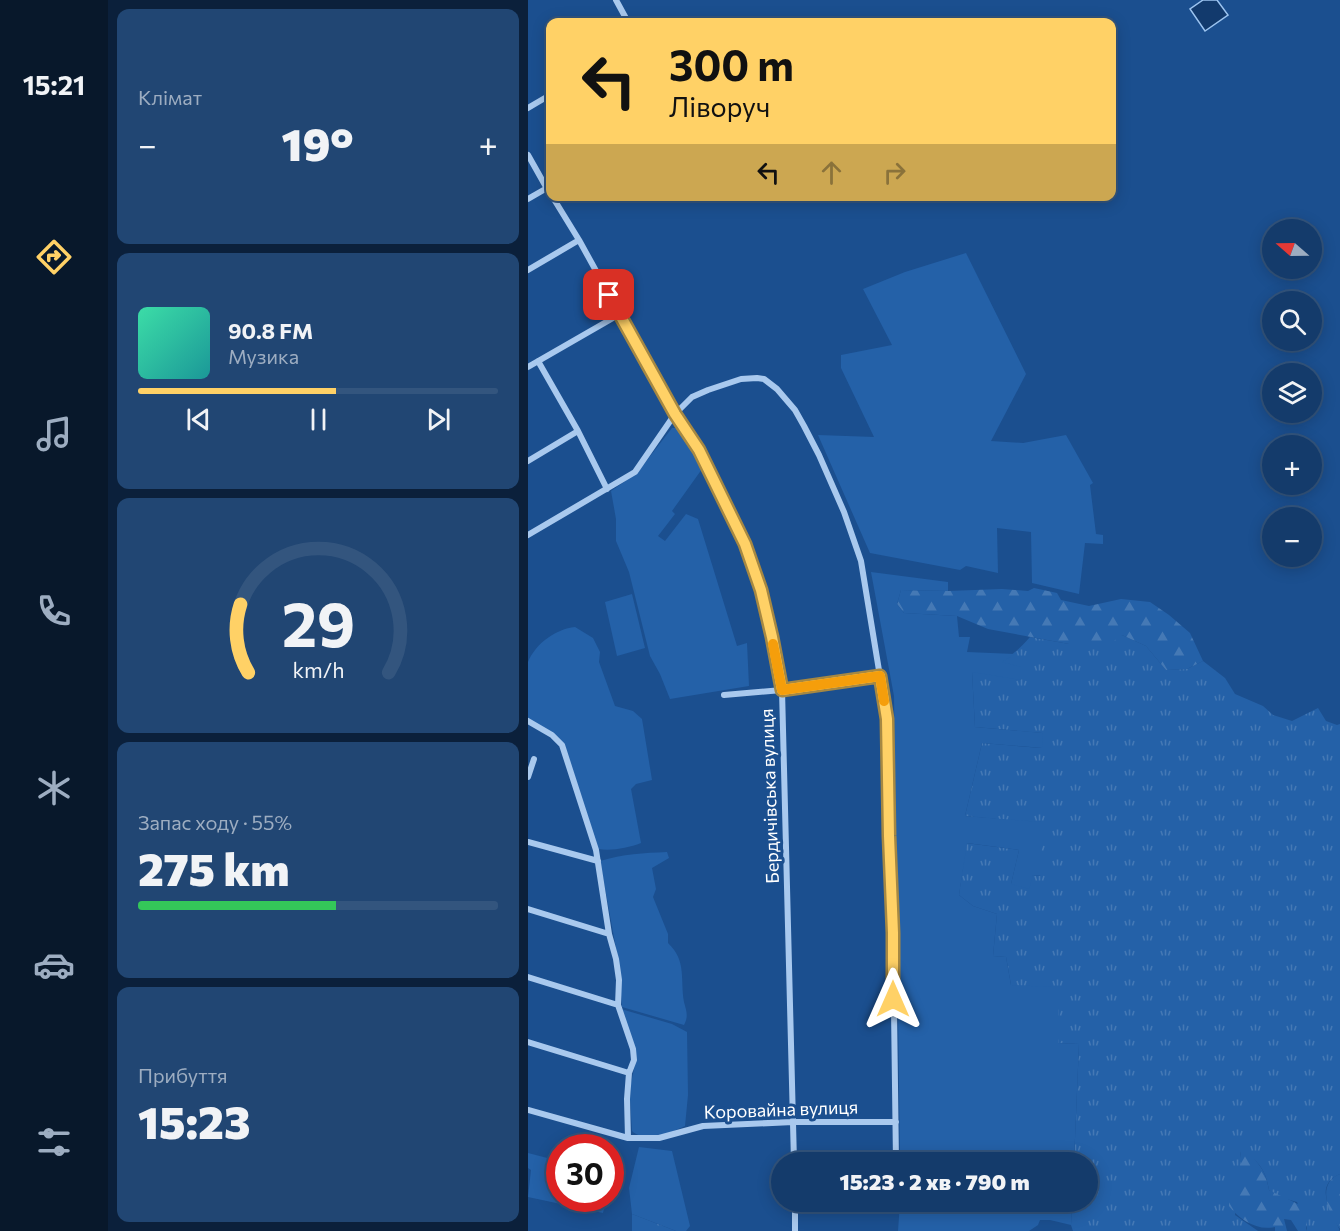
<!DOCTYPE html>
<html lang="uk">
<head>
<meta charset="utf-8">
<style>
  :root { --surface:#143b6b; --page:#214673; --text:#f1f3f6; --muted:#9dadc1; --line:#33557e; --accent:#ffd166 }
  body { margin:0; font-family:Commissioner,sans-serif; background:var(--page); color:var(--text); height:100vh; display:flex; flex-direction:column; font-size:22px; white-space:nowrap }
  * { box-sizing:border-box; margin:0 }
  p { font-size:20px; color:var(--muted) }
  .icon { flex:none; width:33px; height:33px; fill:none; stroke:currentColor; stroke-width:2; stroke-linecap:round; stroke-linejoin:round }
  .map { position:relative; flex:1; overflow:hidden }
  .sheet { display:flex; flex-direction:column; gap:9px; padding:9px; background:#0b203b; width:420px }
  .sheet>* { flex:none }
  .guide { position:absolute; left:18px; top:18px; width:570px; height:183px; border-radius:12px; box-shadow:0 3px 15px #0003,0 0 0 2px var(--line); background:#ffd166; color:#111; overflow:hidden }
  .needle { width:39px; rotate:290deg }
  .tools { position:absolute; left:734px; top:219px; display:grid; gap:12px }
  .tools a { display:grid; place-items:center; width:60px; height:60px; border-radius:50%; background:var(--surface); box-shadow:0 3px 15px #0003,0 0 0 2px var(--line); font-size:30px }
  .speed { position:absolute; left:18px; top:1134px; display:flex; gap:12px; font-size:30px; font-weight:700; text-align:center }
  .speed>* { display:grid; place-content:center; width:78px; height:78px; border-radius:50%; background:var(--surface); box-shadow:0 3px 15px #0003,0 0 0 2px var(--line); line-height:1 }
  .speed .limit { border:9px solid #d22; background:#fff; color:#111 }
  .pin { position:absolute; display:grid; place-items:center; width:51px; height:51px; color:#fff; margin:-26px; border-radius:12px; box-shadow:0 3px 9px #0006 }
  .me { position:absolute; width:66px; margin:-33px; rotate:0deg; stroke-linejoin:round; filter:drop-shadow(0 0 4px #0008) }
  .turn { display:flex; align-items:center; gap:21px; height:126px; padding:0 24px; font-size:27px }
  .turn .icon { width:78px; height:78px; stroke-width:2.5 }
  .turn b { display:block; font-size:42px; line-height:51px }
  .lanes { display:flex; align-items:center; height:57px; padding:0 24px; background:#0003; justify-content:center; gap:30px; direction:ltr }
  .lanes .off { opacity:.35 }
  .big { font-size:45px; font-weight:800; line-height:1.1 }
  .sheet .card { flex:1; display:flex; flex-direction:column; justify-content:center; gap:9px; min-width:0; padding:0 21px; border-radius:12px; background:var(--page) }
  .sheet .dial { align-items:center; gap:0 }
  .dial svg { height:156px; overflow:visible; fill:none; stroke:var(--line); stroke-width:7; stroke-linecap:round; text-anchor:middle }
  .dial text { fill:var(--text); stroke:none }
  .song { display:flex; align-items:center; gap:18px }
  .cover { width:72px; height:72px; border-radius:9px; background:linear-gradient(135deg,hsl(160 70% 55%),hsl(180 70% 35%)) }
  .played { height:6px; border-radius:3px; background:linear-gradient(90deg,var(--accent) 55%,var(--line) 55%) }
  .keys { display:flex; justify-content:space-around; direction:ltr }
  .heat { display:flex; justify-content:space-between; align-items:center; font-size:33px; direction:ltr }
  .charge { height:9px; border-radius:4px; background:linear-gradient(90deg,#34c759 55%,var(--line) 0) }
  .trip { position:absolute; left:243px; top:1152px; width:327px; height:60px; border-radius:30px; background:var(--surface); box-shadow:0 3px 15px #0003,0 0 0 2px var(--line); font-weight:800; line-height:60px; text-align:center }
  main { display:flex; flex:1; min-height:0 }
  .tabs { display:flex; flex-direction:column; width:108px; justify-content:space-around; align-items:center; background:#08182b; color:var(--muted) }
  .tabs .icon { width:42px; height:42px }
  .tabs .active { color:var(--accent) }
  .tabs b { font-size:27px; color:var(--text) }
  .map>svg:first-child { display:block }
  .grass { fill:url(#grass-tufts) }
  .forest { fill:url(#forest-firs) }
  .garden { fill:#2461a8 }
  .water { fill:#123a6d; stroke:#9cc4f0; stroke-width:1.5 }
  .lines { fill:none; stroke-linecap:round; stroke-linejoin:round }
  .minor { stroke:#a9c9ee; stroke-width:6 }
  .route-casing { stroke:#a68842; stroke-width:15 }
  .route { stroke:#ffd166; stroke-width:10 }
  .slow { stroke:#f59e0b; stroke-width:10 }
  .labels { text-anchor:middle; stroke-width:6; stroke-linejoin:round; paint-order:stroke }
  .street-label { font-size:18px; fill:#fff; stroke:#1b4f8f }
</style>
</head>
<body>
<main>
<nav class="tabs">
<b>15:21</b>
<svg class="icon active" aria-label="directions" viewBox="0 0 24 24"><path d="M12 3l9 9-9 9-9-9zM9 14v-3h6M13 9l2 2-2 2"/></svg>
<svg class="icon" aria-label="music" viewBox="0 0 24 24"><path d="M9 18V5l10-2v13"/><circle cx="6" cy="18" r="3"/><circle cx="16" cy="16" r="3"/></svg>
<svg class="icon" aria-label="phone" viewBox="0 0 24 24"><path d="M5 4h4l2 5-3 2q2 4 5 5l2-3 5 2v4C11 20 4 13 5 4z"/></svg>
<svg class="icon" aria-label="climate" viewBox="0 0 24 24"><path d="M12 3v18M4 7l16 10M4 17L20 7"/></svg>
<svg class="icon" aria-label="car" viewBox="0 0 24 24"><path d="M5 17H2v-5l4-1 3-4h7l3 4 3 1v5h-3M9 17h6M6 11h13"/><circle cx="7" cy="17" r="2"/><circle cx="17" cy="17" r="2"/></svg>
<svg class="icon" aria-label="filters" viewBox="0 0 24 24"><path d="M4 7h16M4 17h16"/><circle cx="9" cy="7" r="2"/><circle cx="15" cy="17" r="2"/></svg>
</nav>
<section class="sheet">
<div class="card"><p>Клімат</p>
<div class="heat"><a>−</a><b class="big">19°</b><a>+</a></div>
</div>
<div class="card">
<div class="song"><i class="cover"></i><div><b>90.8 FM</b><p>Музика</p></div></div>
<div class="played"></div>
<div class="keys"><svg class="icon" aria-label="previous" viewBox="0 0 24 24"><path d="M18 5L8 12l10 7zM5 5v14"/></svg><svg class="icon" aria-label="pause" viewBox="0 0 24 24"><path d="M8 5v14M16 5v14"/></svg><svg class="icon" aria-label="next" viewBox="0 0 24 24"><path d="M6 5l10 7-10 7zM19 5v14"/></svg></div>
</div>
<div class="card dial"><svg viewBox="0 0 100 80">
<path d="M14 69A42 42 0 1 1 86 69"/>
<path d="M14 69A42 42 0 0 1 10 34" stroke="#ffd166"/>
<text x="50" y="56" font-size="32" font-weight="700">29</text>
<text x="50" y="72" font-size="11">km/h</text>
</svg></div>
<div class="card"><p>Запас ходу · 55%</p><b class="big">275 km</b><div class="charge"></div></div>
<div class="card"><p>Прибуття</p><b class="big">15:23</b></div>
</section>
<div class="map">
<svg width="812" height="1231" viewBox="0 0 812 1231">
  <defs>
    <pattern id="grass-tufts" width="24" height="20" patternUnits="userSpaceOnUse" patternTransform="scale(1.5)"><rect width="24" height="20" fill="#2461a8"/><path d="M3 7l-1-3M5 7V3M7 7l1-3M15 17l-1-3M17 17v-4M19 17l1-3" fill="none" stroke="#4579b5"/></pattern>
    <pattern id="forest-firs" width="22" height="20" patternUnits="userSpaceOnUse" patternTransform="scale(1.5)"><rect width="22" height="20" fill="#2461a8"/><path d="M5 1l3.5 6h-7zM16 11l3.5 6h-7z" fill="#4579b5"/></pattern>
  </defs>
  <rect width="100%" height="100%" fill="#1b4f8f"/>
  <path class="grass" d="M 594,635 L 618,646 L 638,670 L 659,669 L 675,661 L 697,678 L 707,694 L 735,706 L 745,715 L 764,721 L 790,708 L 798,721 L 809,725 L 812,724 L 812,1174 C 783,1186 806,1215 812,1231 L 778,1231 L 779,1228 L 769,1202 L 751,1197 L 741,1190 C 738,1170 730,1159 712,1151 L 714,1165 L 710,1180 L 707,1215 L 730,1231 L 545,1231 L 543,1225 L 544,1202 L 560,1202 L 560,1162 L 546,1162 L 551,1044 L 530,1043 L 530,998 L 523,998 L 483,985 L 478,957 L 465,956 L 469,914 L 445,906 L 431,895 L 438,843 L 491,850 L 483,884 L 505,875 L 512,876 L 513,823 L 437,816 L 454,743 L 513,748 L 514,733 L 447,727 L 444,672 C 472,662 482,660 502,637 L 541,644 Z
    M 104,1214 L 148,1231 L 104,1231 Z"/>
  <path class="forest" d="M 506,588 L 529,593 L 533,600 L 561,606 L 593,599 L 622,602 L 641,615 L 662,633 L 675,661 L 659,669 L 638,670 L 618,646 L 594,635 L 578,647 L 541,644 L 460,629 L 429,616 L 376,613 L 369,604 L 373,590 L 420,591 L 474,589 L 500,591 Z
    M 715,1146 C 729,1164 737,1166 741,1190 C 754,1198 767,1200 779,1211 L 778,1231 L 770,1231 L 763,1220 L 756,1219 L 759,1231 L 747,1231 L 747,1227 C 729,1231 712,1220 701,1206 C 702,1184 717,1177 712,1151 Z
    M 812,1174 L 812,1229 C 800,1214 788,1183 812,1174 Z"/>
  <path class="garden" d="M 438,253 L 498,374 L 463,441 L 495,443 L 538,435 L 565,483 L 562,485 L 568,534 L 575,535 L 575,544 L 557,543 L 551,594 L 504,583 L 503,532 L 469,528 L 470,573 L 438,566 L 432,570 L 342,553 L 290,435 L 346,437 L 313,368 L 313,355 L 364,345 L 335,289 L 377,272 Z
    M 144,428 L 149,428 L 153,432 L 174,469 L 144,511 L 147,514 L 130,536 L 137,541 L 158,514 L 170,519 L 209,646 L 219,643 L 221,686 L 142,699 L 132,674 L 122,656 L 101,572 L 88,541 L 88,519 L 83,491 L 109,473 Z
    M 343,572 L 420,582 L 420,591 L 373,590 L 369,604 L 376,613 L 429,616 L 431,637 L 442,637 L 439,652 L 487,654 L 474,662 L 493,667 L 493,680 L 444,672 L 447,727 L 515,733 L 514,748 L 454,743 L 437,816 L 513,822 L 513,876 L 505,875 L 501,889 L 483,884 L 491,850 L 439,843 L 431,895 L 445,906 L 469,914 L 465,956 L 478,957 L 483,985 L 523,987 L 523,998 L 530,998 L 530,1043 L 551,1044 L 546,1162 L 372,1162 L 366,696 Z
    M 104,594 L 117,648 L 89,656 L 77,602 Z
    M 47,627 L 65,638 L 72,652 L 71,662 L 87,706 L 105,711 L 114,719 L 124,780 L 108,784 L 103,789 L 113,843 C 100,848 84,851 70,849 L 38,749 L 0,718 C 0,706 0,671 0,662 C 8,643 28,629 47,627 Z
    M 139,852 L 141,858 L 124,868 L 128,889 L 125,897 L 140,934 L 140,943 C 159,961 152,979 156,1002 C 158,1010 161,1016 156,1025 L 94,1007 L 90,959 L 72,861 C 95,854 116,853 139,852 Z
    M 93,1009 L 144,1024 L 159,1032 L 160,1095 L 157,1126 C 143,1133 116,1143 104,1131 L 102,1099 L 103,1083 L 108,1060 Z
    M 111,1147 L 144,1151 L 162,1226 L 158,1231 L 148,1231 L 104,1214 L 101,1188 Z
    M 0,1153 L 31,1161 L 32,1198 L 78,1199 L 75,1213 L 0,1197 L 3,1170 L 0,1168 Z
    M 372,1202 L 544,1202 L 543,1225 L 522,1220 L 512,1220 L 510,1225 L 501,1231 L 370,1231 Z"/>
  <path class="water" d="M 675,0 L 689,0 L 700,15 L 677,31 L 662,9 Z"/>
  <g class="lines">
    <path class="minor" d="M 88,0 L 100,22
      M 0,108 L 22,95
      M 0,155 L 22,194
      M 24,196 L 51,240 L 147,414 L 171,450 L 217,544 L 233,590 L 254,690 L 266,1162
      M 0,199 L 19,188
      M 0,270 L 51,240
      M 10,361 L 50,431 L 79,489
      M 0,367 L 92,314
      M 0,461 L 50,431
      M 0,535 L 107,472 L 147,414 L 164,397 L 180,390 L 213,379 L 229,378 L 236,379 L 249,389 L 267,410 L 276,426 L 291,455 L 316,512 L 333,561 L 359,719 L 361,836 L 365,933 L 368,1162
      M 196,695 L 254,690 L 352,677
      M 0,721 L 24,735 L 34,745 L 68,850 L 81,934 L 88,959 L 91,980 L 90,1005 L 105,1049 L 106,1060 L 101,1073 L 99,1099 L 100,1138
      M 0,777 L 6,759
      M 0,842 L 70,861
      M 0,909 L 81,934
      M 0,977 L 90,1005
      M 0,1042 L 101,1073
      M 0,1110 L 100,1138 L 131,1138 L 175,1126 L 265,1122 L 368,1122
      M 267,1202 L 267,1231
      M 368,1205 L 368,1202"/>
  </g>
  <g class="lines">
    <defs>
      <path id="route" d="M 81,295 L 147,414 L 171,450 L 217,544 L 233,590 L 244,637 L 254,690 L 352,676 L 359,719 L 361,836 L 365,933 L 365,999"/>
    </defs>
    <use href="#route" class="route-casing"/>
    <use href="#route" class="route"/>
    <path class="slow" d="M 245,644 L 254,690 L 352,676 L 356,701"/>
  </g>
  <g class="labels">
    <g class="street-label">
      <text transform="translate(242 796) rotate(-92)" y="6">Бердичівська вулиця</text>
      <text transform="translate(253 1110) rotate(-2)" y="6">Коровайна вулиця</text>
    </g>
  </g>
</svg>
<div class="tools">
<a><svg class="needle" viewBox="-14 -14 28 28"><path d="M0-13l5 13h-10z" fill="#e53935"/><path d="M0 13l5-13h-10z" fill="#9dadc1"/></svg></a>
<a><svg class="icon" aria-label="search" viewBox="0 0 24 24"><circle cx="10" cy="10" r="6"/><path d="M15 15l6 6"/></svg></a>
<a><svg class="icon" aria-label="layers" viewBox="0 0 24 24"><path d="M12 4l9 5-9 5-9-5zM3 14l9 5 9-5"/></svg></a>
<a>+</a>
<a>−</a>
</div>
<div class="speed"><div class="limit">30</div></div>
<div class="pin" style="left:81px;top:295px;background:#d93025"><svg class="icon" aria-label="arrive" viewBox="0 0 24 24"><path d="M6 21V4h12l-3 4 3 4H6"/></svg></div>
<svg class="me" style="left:365px;top:999px" viewBox="-20 -20 40 40"><path d="M0-17L14 15 0 8-14 15z" fill="#ffd166" stroke="#fff" stroke-width="4"/></svg>
<div class="trip">15:23 · 2 хв · 790 m</div>
<div class="guide">
<div class="turn"><svg class="icon" aria-label="left" viewBox="0 0 24 24"><path d="M17 20v-9H6M10 6l-5 5 5 5"/></svg><div><b>300 m</b>Ліворуч</div></div>
<div class="lanes"><svg class="icon" aria-label="left" viewBox="0 0 24 24"><path d="M17 20v-9H6M10 6l-5 5 5 5"/></svg><svg class="icon off" aria-label="ahead" viewBox="0 0 24 24"><path d="M12 20V5M6 11l6-6 6 6"/></svg><svg class="icon off" aria-label="right" viewBox="0 0 24 24"><path d="M7 20v-9h11M14 6l5 5-5 5"/></svg></div>
</div>
</div>
</main>
</body>
</html>
